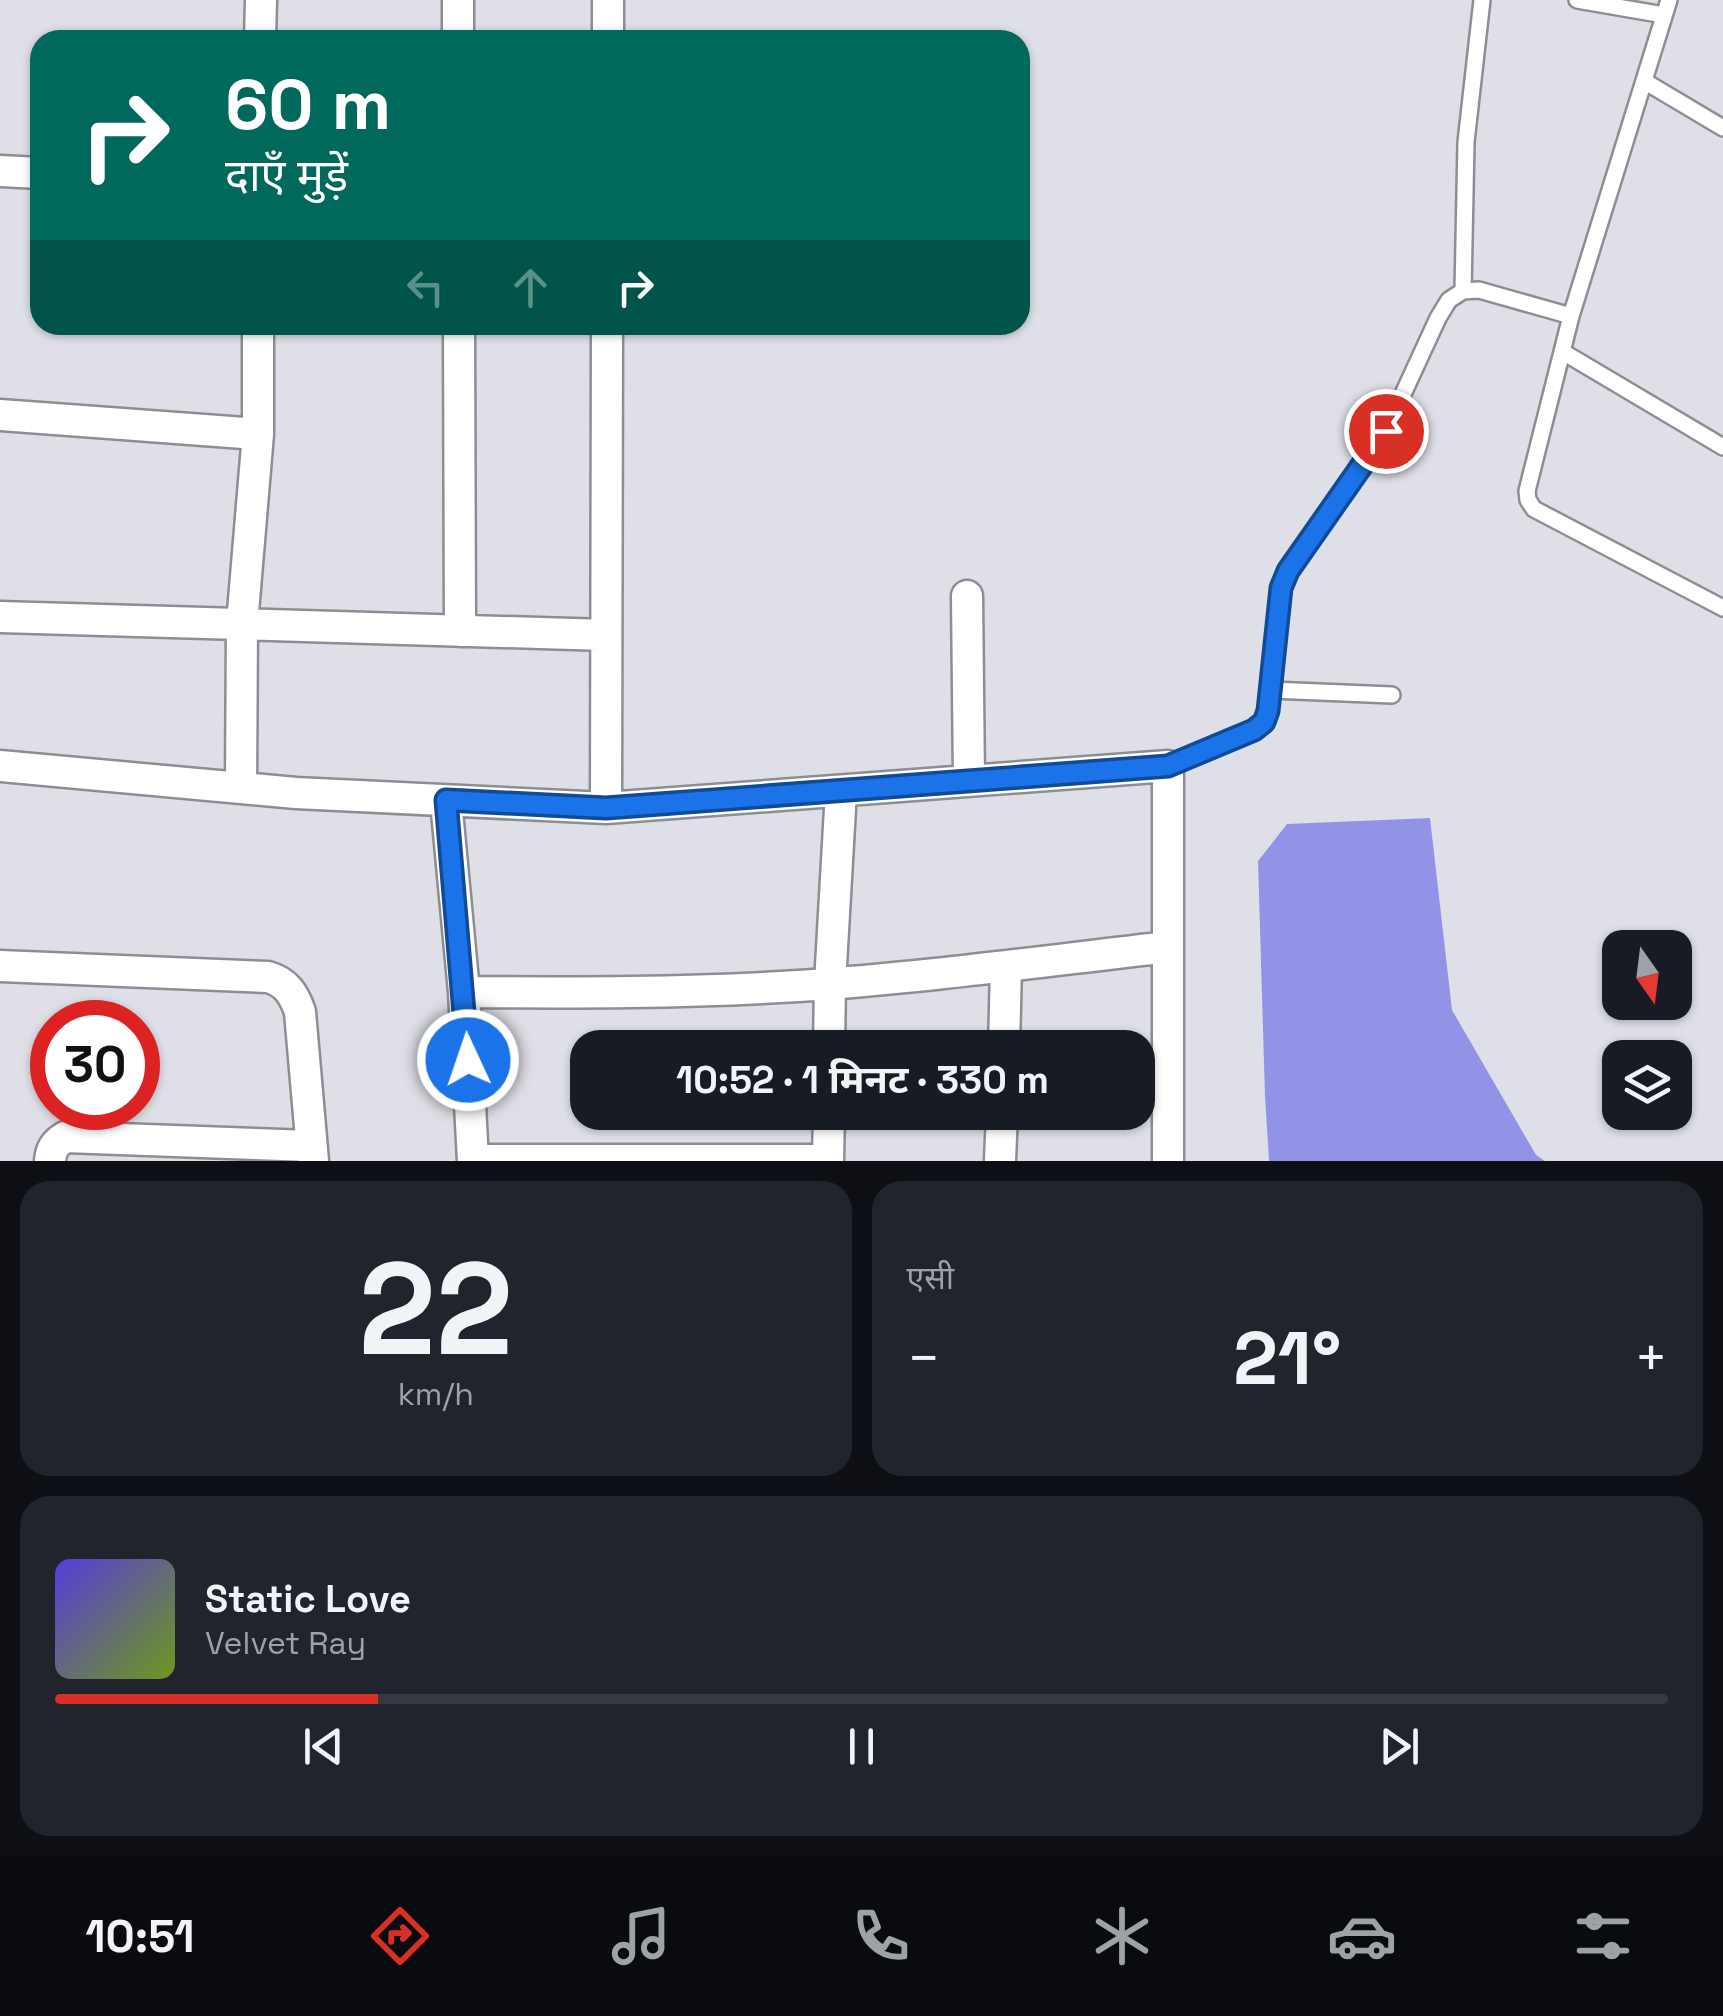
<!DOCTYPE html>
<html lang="hi">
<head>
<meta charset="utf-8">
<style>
  :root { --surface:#171b24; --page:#20242c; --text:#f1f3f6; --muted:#9ea1a6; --line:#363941; --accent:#d93025 }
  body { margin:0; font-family:"Space Grotesk","Noto Sans Devanagari",sans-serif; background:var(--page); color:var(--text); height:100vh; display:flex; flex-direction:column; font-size:38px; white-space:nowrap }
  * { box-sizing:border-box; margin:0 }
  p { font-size:32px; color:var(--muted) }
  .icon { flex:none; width:55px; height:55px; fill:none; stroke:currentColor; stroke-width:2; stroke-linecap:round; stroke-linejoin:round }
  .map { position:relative; height:1161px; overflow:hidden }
  .side { display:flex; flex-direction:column; gap:20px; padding:20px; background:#0d0f14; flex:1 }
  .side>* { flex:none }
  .hud { position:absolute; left:30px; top:30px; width:1000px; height:305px; border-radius:30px; box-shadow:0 2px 8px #0004; background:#00695c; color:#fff; overflow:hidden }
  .needle { width:65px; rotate:166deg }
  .tools { position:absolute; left:1602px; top:930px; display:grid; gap:20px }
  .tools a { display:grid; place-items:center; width:90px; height:90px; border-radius:20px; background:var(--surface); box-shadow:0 2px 8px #0004; font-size:50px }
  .speed { position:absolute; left:30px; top:1000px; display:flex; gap:20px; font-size:50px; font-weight:700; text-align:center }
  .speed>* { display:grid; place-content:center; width:130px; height:130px; border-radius:50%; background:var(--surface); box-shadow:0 2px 8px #0004; line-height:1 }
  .speed .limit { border:15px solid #d22; background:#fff; color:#111 }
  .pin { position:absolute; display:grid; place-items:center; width:85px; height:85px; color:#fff; margin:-42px; border:5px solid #fff; border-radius:50%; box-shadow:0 2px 10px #0007 }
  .me { position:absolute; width:110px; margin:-55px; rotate:357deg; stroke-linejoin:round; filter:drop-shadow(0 0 8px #0008) }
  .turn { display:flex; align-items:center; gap:35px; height:210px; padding:0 30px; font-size:45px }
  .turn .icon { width:130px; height:130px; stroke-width:2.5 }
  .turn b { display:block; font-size:70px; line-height:85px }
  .lanes { display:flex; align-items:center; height:95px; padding:0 30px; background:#0003; justify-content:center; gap:50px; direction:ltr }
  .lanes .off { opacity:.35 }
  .big { font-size:75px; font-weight:700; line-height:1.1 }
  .side .tile { flex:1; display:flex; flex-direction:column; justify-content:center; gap:15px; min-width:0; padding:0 35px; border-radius:30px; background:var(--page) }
  .side .dial { align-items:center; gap:0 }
  .dial b { font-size:130px; line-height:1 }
  .song { display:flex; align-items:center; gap:30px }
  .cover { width:120px; height:120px; border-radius:15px; background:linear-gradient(135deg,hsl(250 70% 55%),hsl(80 70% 35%)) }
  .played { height:10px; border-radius:5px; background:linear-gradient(90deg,var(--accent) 20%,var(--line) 20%) }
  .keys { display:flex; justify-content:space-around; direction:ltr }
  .heat { display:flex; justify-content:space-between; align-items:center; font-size:55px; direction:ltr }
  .side .tiles { flex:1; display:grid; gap:20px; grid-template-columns:1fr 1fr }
  .tile:last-child { grid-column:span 2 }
  .trip { position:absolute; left:570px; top:1030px; width:585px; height:100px; border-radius:30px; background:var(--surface); box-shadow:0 2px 8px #0004; font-weight:700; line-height:100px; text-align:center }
  .tab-bar { display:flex; height:160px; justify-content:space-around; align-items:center; background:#090b0e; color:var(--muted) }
  .tab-bar .icon { width:70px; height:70px }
  .tab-bar .current { color:var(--accent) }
  .tab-bar b { font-size:45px; color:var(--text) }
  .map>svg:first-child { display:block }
  .water { fill:#9293e6 }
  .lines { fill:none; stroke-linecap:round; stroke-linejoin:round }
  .lane-casing { stroke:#8d8e94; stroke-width:20 }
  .street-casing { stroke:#8d8e94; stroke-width:35 }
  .lane { stroke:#fff; stroke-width:15 }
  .street { stroke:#fff; stroke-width:30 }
  .route-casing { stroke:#114b97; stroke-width:25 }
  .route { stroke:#1a73e8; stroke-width:18 }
</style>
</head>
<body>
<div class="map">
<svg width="1723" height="1161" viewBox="0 0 1723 1161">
  <rect width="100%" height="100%" fill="#dfe0e7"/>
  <path class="water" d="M 1430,818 L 1452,1010 L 1536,1155 L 1545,1161 L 1269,1161 L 1265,1096 L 1258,861 L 1287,824 Z"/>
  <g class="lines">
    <defs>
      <path id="lane" d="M 1577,0 L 1664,15
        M 1669,0 L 1571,316 L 1527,491 L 1528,500 L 1534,509 L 1723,608
        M 1644,81 L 1723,128
        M 1463,291 L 1466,142 L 1482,0
        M 1563,352 L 1723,447
        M 1271,690 L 1392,695
        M 1168,766 L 1254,730 L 1264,722 L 1268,711 L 1281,588 L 1288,571 L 1386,431 L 1438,318 L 1449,300 L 1463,291 L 1479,290 L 1571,316"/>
      <path id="street" d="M 458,0 L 458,40
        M 260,40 L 261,0
        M 608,40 L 608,0
        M 0,171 L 40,173
        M 459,325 L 460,631
        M 0,415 L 258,434
        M 967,596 L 969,781
        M 0,617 L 606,635
        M 0,766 L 296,793 L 606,808 L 1168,766 L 1168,1161
        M 241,788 L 242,624 L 258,434 L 258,325
        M 446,801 L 464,992 L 473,1161
        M 606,808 L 607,325
        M 0,966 L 268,977 C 286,982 294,994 300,1012 L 313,1161
        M 464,992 C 575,993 686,993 798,986 C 921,978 1045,961 1168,947
        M 829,1048 L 830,983 L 841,791
        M 1004,1048 L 1006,966
        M 473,1160 L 828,1160
        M 50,1161 C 51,1149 55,1143 65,1137 L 311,1146
        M 828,1161 L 829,1112
        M 1000,1161 L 1002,1112"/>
    </defs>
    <use href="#lane" class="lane-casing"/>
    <use href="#street" class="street-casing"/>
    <use href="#lane" class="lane"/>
    <use href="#street" class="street"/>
  </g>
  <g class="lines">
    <defs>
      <path id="route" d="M 468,1060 L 446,800 L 606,808 L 1168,766 L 1254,730 L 1264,722 L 1268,711 L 1281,588 L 1288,571 L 1386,431"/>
    </defs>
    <use href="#route" class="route-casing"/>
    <use href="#route" class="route"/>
  </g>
</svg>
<div class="tools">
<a><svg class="needle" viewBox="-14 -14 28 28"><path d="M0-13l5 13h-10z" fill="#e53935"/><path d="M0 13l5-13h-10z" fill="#9ea1a6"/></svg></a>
<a><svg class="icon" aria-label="layers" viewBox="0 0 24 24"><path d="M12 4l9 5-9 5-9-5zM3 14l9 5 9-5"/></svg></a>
</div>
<div class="speed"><div class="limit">30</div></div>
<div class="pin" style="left:1386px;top:431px;background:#d93025"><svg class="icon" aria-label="arrive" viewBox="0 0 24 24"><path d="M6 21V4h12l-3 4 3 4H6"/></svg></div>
<svg class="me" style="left:468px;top:1060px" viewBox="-20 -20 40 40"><circle r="17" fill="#1a73e8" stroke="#fff" stroke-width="3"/><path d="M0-11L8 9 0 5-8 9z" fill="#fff"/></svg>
<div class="trip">10:52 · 1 मिनट · 330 m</div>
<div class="hud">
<div class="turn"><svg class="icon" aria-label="right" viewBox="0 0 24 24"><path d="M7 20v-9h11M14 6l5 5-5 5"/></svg><div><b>60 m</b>दाएँ मुड़ें</div></div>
<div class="lanes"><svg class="icon off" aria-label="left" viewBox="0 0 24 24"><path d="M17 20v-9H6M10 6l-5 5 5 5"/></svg><svg class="icon off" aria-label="ahead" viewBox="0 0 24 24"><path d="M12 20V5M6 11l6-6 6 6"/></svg><svg class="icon" aria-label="right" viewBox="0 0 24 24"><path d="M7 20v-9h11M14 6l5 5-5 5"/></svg></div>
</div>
</div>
<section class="side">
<div class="tiles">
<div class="tile dial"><b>22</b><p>km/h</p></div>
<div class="tile"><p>एसी</p>
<div class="heat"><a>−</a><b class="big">21°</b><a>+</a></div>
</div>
<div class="tile">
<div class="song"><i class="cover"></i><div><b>Static Love</b><p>Velvet Ray</p></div></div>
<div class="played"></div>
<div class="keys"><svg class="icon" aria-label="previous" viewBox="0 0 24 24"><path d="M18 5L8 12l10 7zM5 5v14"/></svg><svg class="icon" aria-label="pause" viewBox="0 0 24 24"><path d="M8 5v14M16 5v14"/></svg><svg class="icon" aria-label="next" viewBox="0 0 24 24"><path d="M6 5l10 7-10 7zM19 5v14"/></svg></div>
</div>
</div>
</section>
<nav class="tab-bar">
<b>10:51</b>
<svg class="icon current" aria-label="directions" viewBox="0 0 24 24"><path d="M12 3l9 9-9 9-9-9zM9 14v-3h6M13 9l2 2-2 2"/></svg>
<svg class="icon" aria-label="music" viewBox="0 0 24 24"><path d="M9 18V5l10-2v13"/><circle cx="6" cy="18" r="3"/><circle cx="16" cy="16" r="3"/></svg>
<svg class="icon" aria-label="phone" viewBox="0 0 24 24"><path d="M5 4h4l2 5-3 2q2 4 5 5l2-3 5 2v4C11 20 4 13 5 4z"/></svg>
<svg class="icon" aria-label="climate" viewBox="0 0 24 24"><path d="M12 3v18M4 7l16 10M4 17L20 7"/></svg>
<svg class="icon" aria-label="car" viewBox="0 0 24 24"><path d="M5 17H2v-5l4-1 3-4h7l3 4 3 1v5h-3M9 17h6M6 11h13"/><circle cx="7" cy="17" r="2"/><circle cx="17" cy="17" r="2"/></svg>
<svg class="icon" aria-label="filters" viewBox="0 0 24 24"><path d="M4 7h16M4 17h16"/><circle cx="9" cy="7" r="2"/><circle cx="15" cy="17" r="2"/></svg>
</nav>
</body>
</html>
